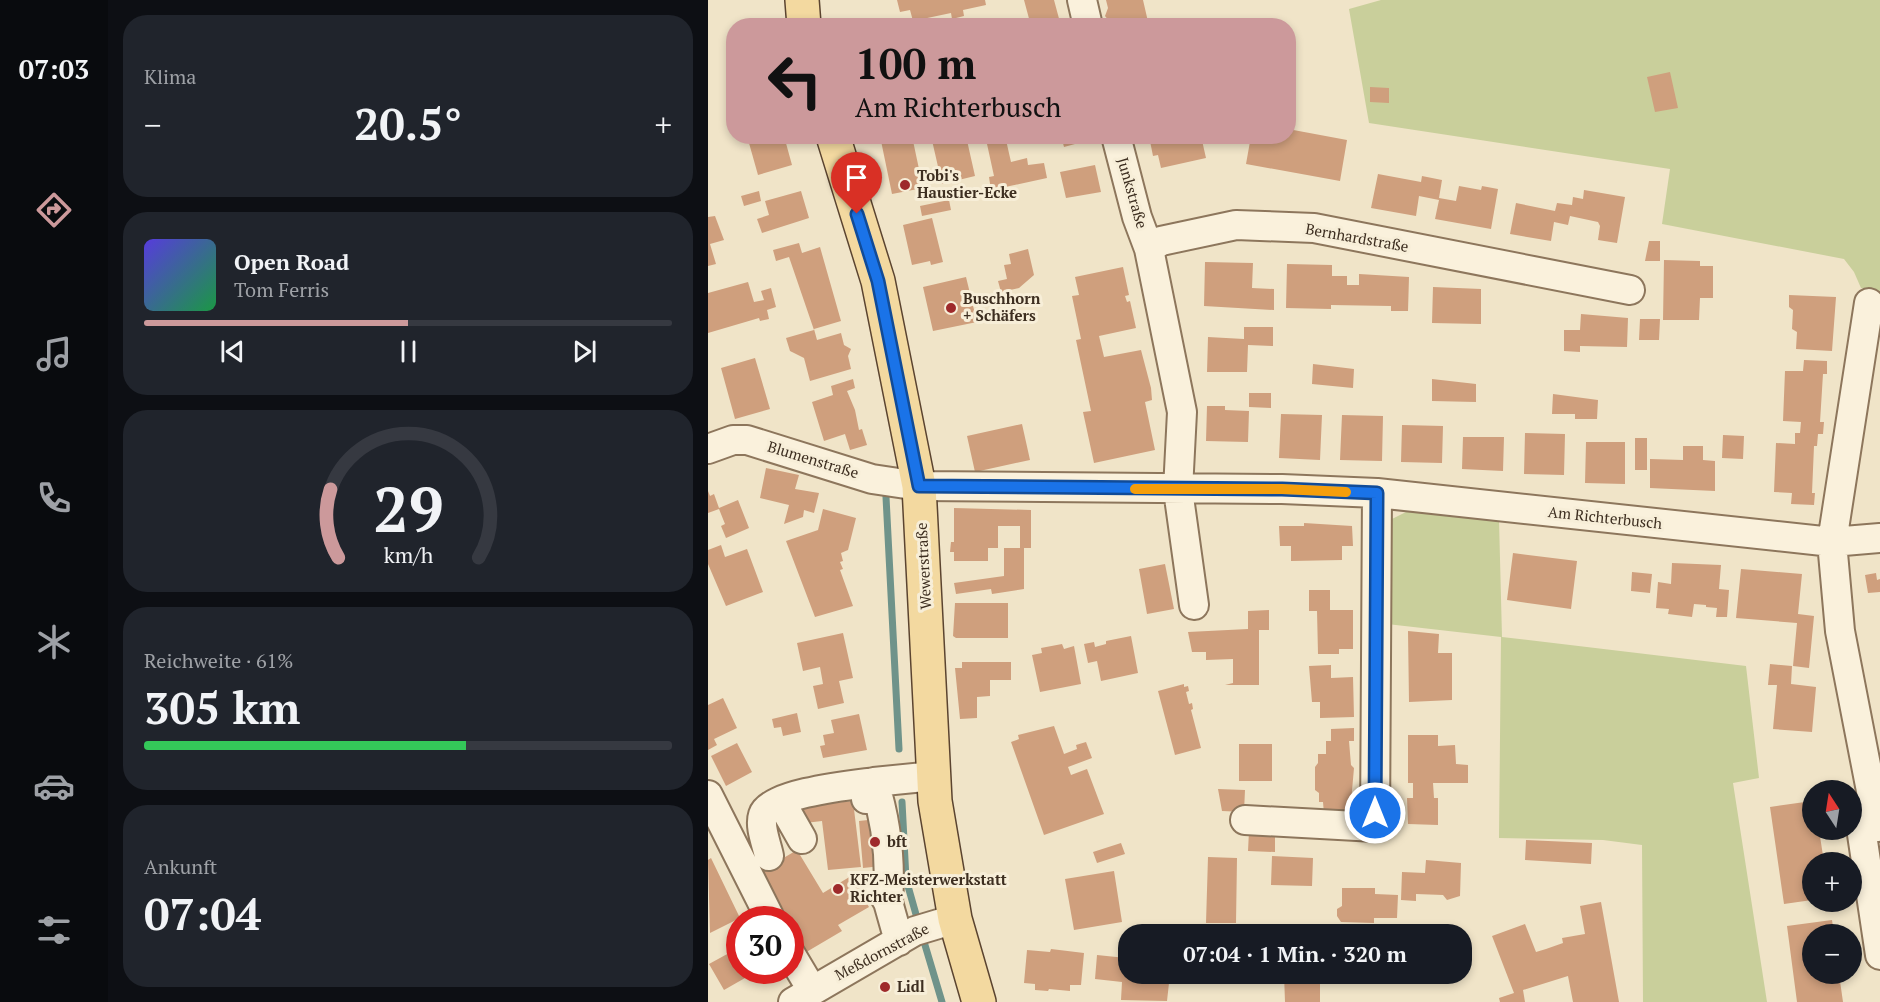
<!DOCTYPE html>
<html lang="de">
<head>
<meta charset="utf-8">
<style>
  :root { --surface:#171b24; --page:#20242c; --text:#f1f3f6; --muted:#9ea1a6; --line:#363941; --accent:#cc999b }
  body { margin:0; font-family:"PT Serif",serif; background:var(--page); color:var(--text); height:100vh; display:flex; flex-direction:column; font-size:22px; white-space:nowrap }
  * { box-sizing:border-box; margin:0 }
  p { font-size:20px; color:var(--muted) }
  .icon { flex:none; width:33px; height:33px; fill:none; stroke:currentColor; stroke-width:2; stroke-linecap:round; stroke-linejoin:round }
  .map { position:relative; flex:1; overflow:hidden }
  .panel { display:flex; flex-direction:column; gap:15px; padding:15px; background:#0d0f14; width:600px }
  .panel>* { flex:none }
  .guide { position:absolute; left:18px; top:18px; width:570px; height:126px; border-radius:24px; box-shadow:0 3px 9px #0003; background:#cc999b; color:#111; overflow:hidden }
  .needle { width:39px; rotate:348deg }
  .fabs { position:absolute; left:1094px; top:780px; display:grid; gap:12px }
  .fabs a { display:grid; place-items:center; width:60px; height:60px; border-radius:50%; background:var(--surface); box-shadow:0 3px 9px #0003; font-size:30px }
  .speed { position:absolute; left:18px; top:906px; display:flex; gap:12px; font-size:30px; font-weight:700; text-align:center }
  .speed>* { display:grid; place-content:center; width:78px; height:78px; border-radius:50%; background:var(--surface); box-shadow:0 3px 9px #0003; line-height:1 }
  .speed .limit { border:9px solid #d22; background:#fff; color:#111 }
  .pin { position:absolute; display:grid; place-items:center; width:51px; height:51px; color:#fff; margin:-62px -26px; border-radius:50% 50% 50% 0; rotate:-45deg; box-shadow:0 0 6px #0007 }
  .pin .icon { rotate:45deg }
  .me { position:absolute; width:66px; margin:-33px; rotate:0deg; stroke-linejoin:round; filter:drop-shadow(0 0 4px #0008) }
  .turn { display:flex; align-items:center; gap:21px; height:126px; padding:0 30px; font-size:27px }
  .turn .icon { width:78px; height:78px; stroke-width:2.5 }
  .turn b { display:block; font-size:42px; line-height:51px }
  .big { font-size:45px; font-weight:700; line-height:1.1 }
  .panel .widget { flex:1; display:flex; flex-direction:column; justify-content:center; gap:9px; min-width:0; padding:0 21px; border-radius:24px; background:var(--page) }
  .panel .dial { align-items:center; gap:0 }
  .dial svg { height:156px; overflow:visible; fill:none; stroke:var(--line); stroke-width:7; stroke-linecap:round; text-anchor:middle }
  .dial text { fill:var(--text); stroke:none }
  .song { display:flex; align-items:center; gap:18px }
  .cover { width:72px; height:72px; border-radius:9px; background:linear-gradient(135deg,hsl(250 70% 55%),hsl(140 70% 35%)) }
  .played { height:6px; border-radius:3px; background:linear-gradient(90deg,var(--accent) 50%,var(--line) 50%) }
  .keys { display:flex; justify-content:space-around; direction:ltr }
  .heat { display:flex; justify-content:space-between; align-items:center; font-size:33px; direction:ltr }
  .charge { height:9px; border-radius:4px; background:linear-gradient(90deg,#34c759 61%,var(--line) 0) }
  .trip { position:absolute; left:410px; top:924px; width:354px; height:60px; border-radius:24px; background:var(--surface); box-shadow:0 3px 9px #0003; font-weight:700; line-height:60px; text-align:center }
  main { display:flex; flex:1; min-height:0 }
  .menu { display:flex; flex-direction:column; width:108px; justify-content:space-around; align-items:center; background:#090b0e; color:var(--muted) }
  .menu .icon { width:42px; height:42px }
  .menu .active { color:var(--accent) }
  .menu b { font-size:27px; color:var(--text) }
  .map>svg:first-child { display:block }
  .green { fill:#c9cf9b }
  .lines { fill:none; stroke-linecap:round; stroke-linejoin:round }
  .stream { stroke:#6f938a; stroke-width:7 }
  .building { fill:#cf9f7d }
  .minor-casing { stroke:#8d765c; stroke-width:32 }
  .major-casing { stroke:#5b4430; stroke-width:36 }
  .minor { stroke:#faf1dc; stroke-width:28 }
  .major { stroke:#f3d9a0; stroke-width:33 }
  .route-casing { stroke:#114b97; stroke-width:15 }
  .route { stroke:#1a73e8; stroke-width:10 }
  .slow { stroke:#f59e0b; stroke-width:10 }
  .poi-dot { fill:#9e2a2b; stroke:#f7eed8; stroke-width:2 }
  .labels { text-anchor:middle; stroke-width:6; stroke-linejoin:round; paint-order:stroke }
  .poi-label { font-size:15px; font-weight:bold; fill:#3d2e20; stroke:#f7eed8; text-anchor:start }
  .street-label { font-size:15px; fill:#3d2e20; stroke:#f7eed8 }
</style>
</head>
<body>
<main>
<nav class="menu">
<b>07:03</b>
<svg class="icon active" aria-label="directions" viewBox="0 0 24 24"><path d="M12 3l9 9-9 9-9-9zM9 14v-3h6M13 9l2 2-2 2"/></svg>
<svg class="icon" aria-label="music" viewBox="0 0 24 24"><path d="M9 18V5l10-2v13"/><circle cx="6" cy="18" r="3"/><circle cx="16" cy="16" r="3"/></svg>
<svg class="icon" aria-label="phone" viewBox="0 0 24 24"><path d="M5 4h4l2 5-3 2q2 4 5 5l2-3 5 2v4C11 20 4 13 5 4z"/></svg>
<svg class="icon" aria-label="climate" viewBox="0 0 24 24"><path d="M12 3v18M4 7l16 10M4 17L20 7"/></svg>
<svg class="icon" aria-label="car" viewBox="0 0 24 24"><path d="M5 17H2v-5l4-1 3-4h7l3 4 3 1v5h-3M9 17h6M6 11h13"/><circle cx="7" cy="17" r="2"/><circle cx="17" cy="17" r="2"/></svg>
<svg class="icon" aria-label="filters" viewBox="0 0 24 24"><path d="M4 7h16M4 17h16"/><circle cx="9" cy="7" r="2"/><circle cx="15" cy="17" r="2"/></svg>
</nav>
<section class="panel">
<div class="widget"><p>Klima</p>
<div class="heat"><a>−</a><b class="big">20.5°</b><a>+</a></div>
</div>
<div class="widget">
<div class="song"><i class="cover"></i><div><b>Open Road</b><p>Tom Ferris</p></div></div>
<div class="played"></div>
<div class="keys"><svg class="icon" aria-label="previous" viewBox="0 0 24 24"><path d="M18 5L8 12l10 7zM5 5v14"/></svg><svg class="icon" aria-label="pause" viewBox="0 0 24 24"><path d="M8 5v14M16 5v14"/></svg><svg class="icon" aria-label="next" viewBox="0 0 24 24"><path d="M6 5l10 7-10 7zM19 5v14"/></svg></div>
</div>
<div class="widget dial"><svg viewBox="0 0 100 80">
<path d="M14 69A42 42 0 1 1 86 69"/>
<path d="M14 69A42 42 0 0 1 10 34" stroke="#cc999b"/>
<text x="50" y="56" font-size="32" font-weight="700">29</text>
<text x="50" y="72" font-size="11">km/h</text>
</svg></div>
<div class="widget"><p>Reichweite · 61%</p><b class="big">305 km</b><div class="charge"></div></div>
<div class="widget"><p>Ankunft</p><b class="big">07:04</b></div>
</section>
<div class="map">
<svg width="1172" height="1002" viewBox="0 0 1172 1002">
  <rect width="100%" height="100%" fill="#f0e4c8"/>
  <path class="green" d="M 673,0 L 1172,0 L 1172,291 L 1153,288 L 1146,272 L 1136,259 L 954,224 L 962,169 L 661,123 L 641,9 Z
    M 702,510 L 791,520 L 794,637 L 1038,666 L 1051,778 L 1025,783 L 1059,1002 L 935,1002 L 934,845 L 895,840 L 791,838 L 793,637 L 679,624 L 684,519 Z"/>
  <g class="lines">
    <path class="stream" d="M 178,497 L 191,749
      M 194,802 L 198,879 L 211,925
      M 214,935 L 234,1002"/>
  </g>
  <path class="building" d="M 189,0 L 277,0 L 278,5 L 255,10 L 256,16 L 244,19 L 243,13 L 205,21 L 202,10 L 192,12 Z
    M 316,0 L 346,0 L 353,26 L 323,26 Z
    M 398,0 L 435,0 L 441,26 L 405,26 L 397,16 L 400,8 Z
    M 962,72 L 970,108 L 947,112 L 939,77 Z
    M 662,87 L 681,88 L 681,103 L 662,102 Z
    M 580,129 L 639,140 L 632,181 L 538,164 L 543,136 L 580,136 Z
    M 39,136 L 76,136 L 84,165 L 50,175 Z
    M 172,136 L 204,136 L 215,188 L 184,194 Z
    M 223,136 L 258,136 L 267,176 L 234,184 Z
    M 353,136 L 377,136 L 378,141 L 356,147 Z
    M 441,136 L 493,136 L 498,158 L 453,168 L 450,155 L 445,156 Z
    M 298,140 L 303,162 L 319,158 L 320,165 L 336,163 L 339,178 L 283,190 L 281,177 L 286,176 L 279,144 Z
    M 387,165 L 393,192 L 358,198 L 352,172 Z
    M 670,174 L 713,182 L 714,176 L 734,180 L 731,198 L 748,201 L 751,186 L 773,190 L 774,186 L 790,189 L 783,229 L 727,219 L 731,200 L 711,196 L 708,216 L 663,208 Z
    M 876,190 L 917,197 L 909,243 L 890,240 L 892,226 L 890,222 L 862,216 L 860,225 L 846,222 L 843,241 L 802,234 L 808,203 L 847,211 L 849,203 L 864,205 L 865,197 L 875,199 Z
    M 51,191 L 53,201 L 36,206 L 33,196 Z
    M 93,191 L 101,218 L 54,233 L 49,219 L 61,215 L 57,201 Z
    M 241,200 L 243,210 L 214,216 L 212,206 Z
    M 7,216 L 16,240 L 2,244 L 8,264 L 0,266 L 0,217 Z
    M 224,218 L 235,262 L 223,265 L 222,261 L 204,265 L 195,225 Z
    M 941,241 L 952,241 L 952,261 L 937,261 Z
    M 91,243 L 94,253 L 112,247 L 133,321 L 106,329 L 109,340 L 133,333 L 136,345 L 143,349 L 140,356 L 143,369 L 102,381 L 96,358 L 82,351 L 78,338 L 106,330 L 81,257 L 68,261 L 65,250 Z
    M 320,249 L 326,275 L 311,288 L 293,292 L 290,281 L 299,279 L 296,265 L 303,264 L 301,254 Z
    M 956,260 L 992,261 L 992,266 L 1005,266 L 1005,298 L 992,298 L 991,320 L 955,320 Z
    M 497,262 L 545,263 L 544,288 L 566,289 L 566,310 L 496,306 Z
    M 579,264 L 624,265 L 624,276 L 639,276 L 639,285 L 651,285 L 651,274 L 701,277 L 700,311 L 683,311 L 683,306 L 623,305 L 623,309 L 578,308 Z
    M 415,267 L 421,295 L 417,296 L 419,302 L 422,301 L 428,328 L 391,336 L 396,357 L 433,350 L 443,388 L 444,400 L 437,402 L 447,450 L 386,463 L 375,412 L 383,411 L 368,340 L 373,339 L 364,296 L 371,295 L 367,277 Z
    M 258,277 L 269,322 L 225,331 L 215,287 Z
    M 40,282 L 46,302 L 56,300 L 53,291 L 63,288 L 68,307 L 59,310 L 61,319 L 52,321 L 51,318 L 0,333 L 0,293 Z
    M 725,287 L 773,289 L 773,324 L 724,323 Z
    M 1081,295 L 1128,297 L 1124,351 L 1088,349 L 1089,332 L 1084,329 L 1085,310 L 1081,307 Z
    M 873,314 L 920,318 L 919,347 L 872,346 L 872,352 L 856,351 L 856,330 L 872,330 Z
    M 932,319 L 952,319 L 951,340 L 931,340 Z
    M 536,327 L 565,327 L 565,346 L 540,345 L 539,372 L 499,372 L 500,337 L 536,339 Z
    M 47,358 L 62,409 L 27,419 L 13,368 Z
    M 1096,360 L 1119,361 L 1119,374 L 1115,374 L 1112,422 L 1116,422 L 1115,434 L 1110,434 L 1109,446 L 1106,446 L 1104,493 L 1107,493 L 1106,505 L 1083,504 L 1084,493 L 1066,492 L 1068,443 L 1087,444 L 1087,433 L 1092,433 L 1093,422 L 1075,421 L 1077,371 L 1095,371 Z
    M 605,364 L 646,369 L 645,388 L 604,384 Z
    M 145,379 L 147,388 L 139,391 L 147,410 L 151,430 L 154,429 L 159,445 L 142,450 L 137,434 L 116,441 L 104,402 L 125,395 L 123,386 Z
    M 724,379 L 768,384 L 768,402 L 724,401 Z
    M 541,393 L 563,393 L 563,408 L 541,407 Z
    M 845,394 L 890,400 L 889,419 L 867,419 L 867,414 L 844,414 Z
    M 499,406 L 517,406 L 517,410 L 541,411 L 540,442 L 498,441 Z
    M 573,414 L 614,415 L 612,460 L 571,458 Z
    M 634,415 L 675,416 L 674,461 L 632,460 Z
    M 314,424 L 322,460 L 267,472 L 259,436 Z
    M 694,425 L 735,426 L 734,463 L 693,462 Z
    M 817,433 L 857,434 L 856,475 L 816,474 Z
    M 1015,435 L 1036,436 L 1035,459 L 1014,458 Z
    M 755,437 L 796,437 L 795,471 L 754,469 Z
    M 927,438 L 939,438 L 939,470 L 927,470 Z
    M 878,442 L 917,442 L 917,484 L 877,483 Z
    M 975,446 L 995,446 L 995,460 L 1007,461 L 1007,491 L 942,488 L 942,459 L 975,460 Z
    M 58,468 L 91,475 L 87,489 L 111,493 L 106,513 L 96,510 L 95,517 L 76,524 L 81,505 L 52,498 Z
    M 0,491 L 2,496 L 6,494 L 11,508 L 30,500 L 41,528 L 18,538 L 13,526 L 17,524 L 11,509 L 0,513 Z
    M 246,508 L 323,510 L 323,548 L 316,548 L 316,589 L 284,594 L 283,589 L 248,594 L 246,583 L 296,576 L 296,548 L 312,548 L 312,526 L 290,526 L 290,548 L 280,548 L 280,561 L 246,561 L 246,552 L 242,552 L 243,542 L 246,542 Z
    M 115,509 L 148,518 L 140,550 L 133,553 L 135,561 L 132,562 L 135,569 L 132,570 L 145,606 L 107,617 L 78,541 L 110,530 Z
    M 596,523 L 644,526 L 645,546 L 634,546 L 634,560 L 583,561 L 583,546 L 572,546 L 571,526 L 596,526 Z
    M 13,545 L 17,557 L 39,549 L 55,592 L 18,606 L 0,564 L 0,550 Z
    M 805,553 L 869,561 L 863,609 L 799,600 Z
    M 964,563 L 1013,565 L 1011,589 L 1021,590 L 1019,617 L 1008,617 L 1009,608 L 998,607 L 998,605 L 986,604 L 984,617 L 960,614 L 961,609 L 948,608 L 950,582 L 963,584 Z
    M 457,564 L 466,609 L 439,614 L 431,569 Z
    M 1033,569 L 1094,574 L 1090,614 L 1106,616 L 1101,668 L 1085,666 L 1089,623 L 1028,618 Z
    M 924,572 L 944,574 L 942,593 L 923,591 Z
    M 1168,573 L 1169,580 L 1172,579 L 1172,592 L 1160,593 L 1157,575 Z
    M 601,590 L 622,590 L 622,610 L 645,610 L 645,649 L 631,649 L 631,654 L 610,654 L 609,611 L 601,611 Z
    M 247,603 L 300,603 L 300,638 L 248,638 L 245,636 Z
    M 561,610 L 561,630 L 551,630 L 551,685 L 517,685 L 525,683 L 525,659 L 498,660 L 498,652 L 484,652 L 480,632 L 540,629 L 540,611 Z
    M 700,631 L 731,634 L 730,653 L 744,653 L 744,700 L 701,702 Z
    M 135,633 L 145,678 L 131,681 L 136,703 L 110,709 L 105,686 L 115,684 L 112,667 L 95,671 L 89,643 Z
    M 423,636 L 430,673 L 393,681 L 389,661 L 380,663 L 376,644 L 386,642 L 387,647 L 398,644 L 398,641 Z
    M 354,644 L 356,649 L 366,646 L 373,684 L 332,692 L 324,655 L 334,653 L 333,648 Z
    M 254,662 L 303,662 L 303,680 L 282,680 L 282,696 L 269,697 L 269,718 L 252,719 L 247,668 L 254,668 Z
    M 1062,664 L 1084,666 L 1083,684 L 1108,687 L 1104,732 L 1065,729 L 1069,685 L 1060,685 Z
    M 623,665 L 623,678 L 645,677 L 646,717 L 612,718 L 612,702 L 604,702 L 601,666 Z
    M 476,684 L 476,687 L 480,686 L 481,691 L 478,692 L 481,704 L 484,703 L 485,709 L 483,710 L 493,748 L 467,755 L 450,691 Z
    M 15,698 L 29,728 L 6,739 L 9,745 L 0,750 L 0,705 Z
    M 89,713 L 93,732 L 75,736 L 73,727 L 66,728 L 64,719 Z
    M 151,714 L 159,750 L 115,758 L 112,746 L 117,745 L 115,735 L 126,733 L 123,720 Z
    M 346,726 L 356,754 L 369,749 L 368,745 L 378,742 L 384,758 L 360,767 L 363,775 L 379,769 L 396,814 L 336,835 L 303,742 L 311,739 L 310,735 Z
    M 646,728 L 646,741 L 641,741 L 643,765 L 646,768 L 643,802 L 639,802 L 639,814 L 616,814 L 615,802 L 611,802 L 611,793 L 607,790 L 607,767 L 610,763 L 610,754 L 618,754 L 618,741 L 623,741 L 623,729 Z
    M 700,735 L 730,735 L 730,746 L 747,745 L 748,764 L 760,765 L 760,783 L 725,783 L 726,798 L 730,798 L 730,825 L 700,824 L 699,798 L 705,798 L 705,783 L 700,783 Z
    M 29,743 L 44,772 L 18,786 L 3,756 Z
    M 531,744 L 564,744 L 564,781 L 531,781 Z
    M 510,789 L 537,790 L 536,812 L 514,811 Z
    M 145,801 L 153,867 L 120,870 L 114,821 L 97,823 L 95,806 Z
    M 1104,801 L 1104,830 L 1111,830 L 1116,862 L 1104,862 L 1104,900 L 1076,904 L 1062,807 Z
    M 187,817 L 192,864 L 155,868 L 151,821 Z
    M 541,831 L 567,832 L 567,852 L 540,851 Z
    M 818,840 L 884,843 L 883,864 L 817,860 Z
    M 413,843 L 417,854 L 389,863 L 385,852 Z
    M 89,850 L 115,893 L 143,876 L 161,907 L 130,925 L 134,931 L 95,954 L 83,934 L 88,931 L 82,920 L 52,872 Z
    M 564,856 L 605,858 L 604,886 L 563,885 Z
    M 500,857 L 529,858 L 528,923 L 498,923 Z
    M 3,858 L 32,918 L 2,933 L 0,860 Z
    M 718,860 L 753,863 L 752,896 L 739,900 L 735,895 L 708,894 L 708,901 L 693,900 L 694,872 L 717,873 Z
    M 406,871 L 414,922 L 366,930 L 357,879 Z
    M 634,888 L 667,888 L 667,894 L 690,895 L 689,918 L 666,918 L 666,923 L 633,922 L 629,916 L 629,909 L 634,906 Z
    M 893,902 L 911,1002 L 865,1002 L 860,976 L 815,990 L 817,1002 L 792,1002 L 791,998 L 806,993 L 784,936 L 817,924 L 828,952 L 838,949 L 855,943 L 854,938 L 877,934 L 872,906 Z
    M 1124,920 L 1126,934 L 1104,934 L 1104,974 L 1131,974 L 1135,1002 L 1089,1002 L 1079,926 Z
    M 32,947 L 32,970 L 51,970 L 16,990 L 1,964 Z
    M 343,949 L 376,953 L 373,985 L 362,985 L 362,991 L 341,989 L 340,991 L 327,990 L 327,984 L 316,983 L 319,950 L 342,952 Z
    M 389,955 L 418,958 L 420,974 L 462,974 L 459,1001 L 413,1000 L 414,982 L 387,979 Z
    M 576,974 L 612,974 L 612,1002 L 577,1002 Z"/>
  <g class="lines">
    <defs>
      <path id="minor" d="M 374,0 L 380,26
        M 408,136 L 429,217 L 441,249 L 474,412 L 470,490 L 486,605
        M 441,249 L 453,241 L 528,225 L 606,228 L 922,290
        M 1161,303 L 1124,542 L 1132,631 L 1170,827
        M 0,449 L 25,440 L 39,440 L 164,479 L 211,486 L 574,489 L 669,493 L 1124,542 L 1172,538
        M 0,795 L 63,920
        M 158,799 L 166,782 L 226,776
        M 73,802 L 94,839
        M 1167,813 L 1152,821 L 1172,955
        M 537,820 L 667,827 L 669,493
        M 61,856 C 59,845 51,827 55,815 C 62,793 144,785 166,782 C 178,820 183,862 180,902
        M 171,887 L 180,902 L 191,941
        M 82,953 L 104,990
        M 85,1002 L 207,931 L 247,919"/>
      <path id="major" d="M 94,0 L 96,26
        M 125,136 L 170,281 L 211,486 L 227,801 L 247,919 L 271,1002"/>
    </defs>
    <use href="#minor" class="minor-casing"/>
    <use href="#major" class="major-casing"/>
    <use href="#minor" class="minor"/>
    <use href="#major" class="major"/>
  </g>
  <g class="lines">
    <defs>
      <path id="route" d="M 149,214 L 170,281 L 211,486 L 574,489 L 669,493 L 667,813"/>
    </defs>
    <use href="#route" class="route-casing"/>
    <use href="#route" class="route"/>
    <path class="slow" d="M 427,489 L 574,489 L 638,492"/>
  </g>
  <g class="poi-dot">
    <circle cx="197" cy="185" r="6"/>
    <circle cx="243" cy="308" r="6"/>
    <circle cx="167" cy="842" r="6"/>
    <circle cx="130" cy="889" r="6"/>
    <circle cx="177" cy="987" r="6"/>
  </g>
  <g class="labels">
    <g class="poi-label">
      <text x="209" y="181">Tobi's<tspan x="209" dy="17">Haustier-Ecke</tspan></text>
      <text x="255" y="304">Buschhorn<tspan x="255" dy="17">+ Schäfers</tspan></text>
      <text x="179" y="847">bft</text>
      <text x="142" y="885">KFZ-Meisterwerkstatt<tspan x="142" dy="17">Richter</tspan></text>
      <text x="189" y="992">Lidl</text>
    </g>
    <g class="street-label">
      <text transform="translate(424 193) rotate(74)" y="5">Junkstraße</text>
      <text transform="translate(649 238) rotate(10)" y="5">Bernhardstraße</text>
      <text transform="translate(105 460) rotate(17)" y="5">Blumenstraße</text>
      <text transform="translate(897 518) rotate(6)" y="5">Am Richterbusch</text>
      <text transform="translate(216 566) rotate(-93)" y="5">Wewerstraße</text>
      <text transform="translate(174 952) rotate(-28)" y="5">Meßdornstraße</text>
    </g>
  </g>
</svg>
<div class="fabs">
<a><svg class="needle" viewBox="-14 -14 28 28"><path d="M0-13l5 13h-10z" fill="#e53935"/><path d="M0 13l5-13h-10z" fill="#9ea1a6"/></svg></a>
<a>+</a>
<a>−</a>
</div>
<div class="speed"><div class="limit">30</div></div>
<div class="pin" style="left:149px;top:214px;background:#d93025"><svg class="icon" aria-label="arrive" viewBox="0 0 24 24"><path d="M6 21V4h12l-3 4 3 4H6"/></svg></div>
<svg class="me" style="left:667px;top:813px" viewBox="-20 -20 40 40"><circle r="17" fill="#1a73e8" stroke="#fff" stroke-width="3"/><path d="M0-11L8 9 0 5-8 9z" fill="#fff"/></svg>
<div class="trip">07:04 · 1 Min. · 320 m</div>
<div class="guide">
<div class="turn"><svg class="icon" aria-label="left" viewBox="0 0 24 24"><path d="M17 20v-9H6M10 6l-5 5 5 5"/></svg><div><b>100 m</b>Am Richterbusch</div></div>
</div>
</div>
</main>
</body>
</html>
